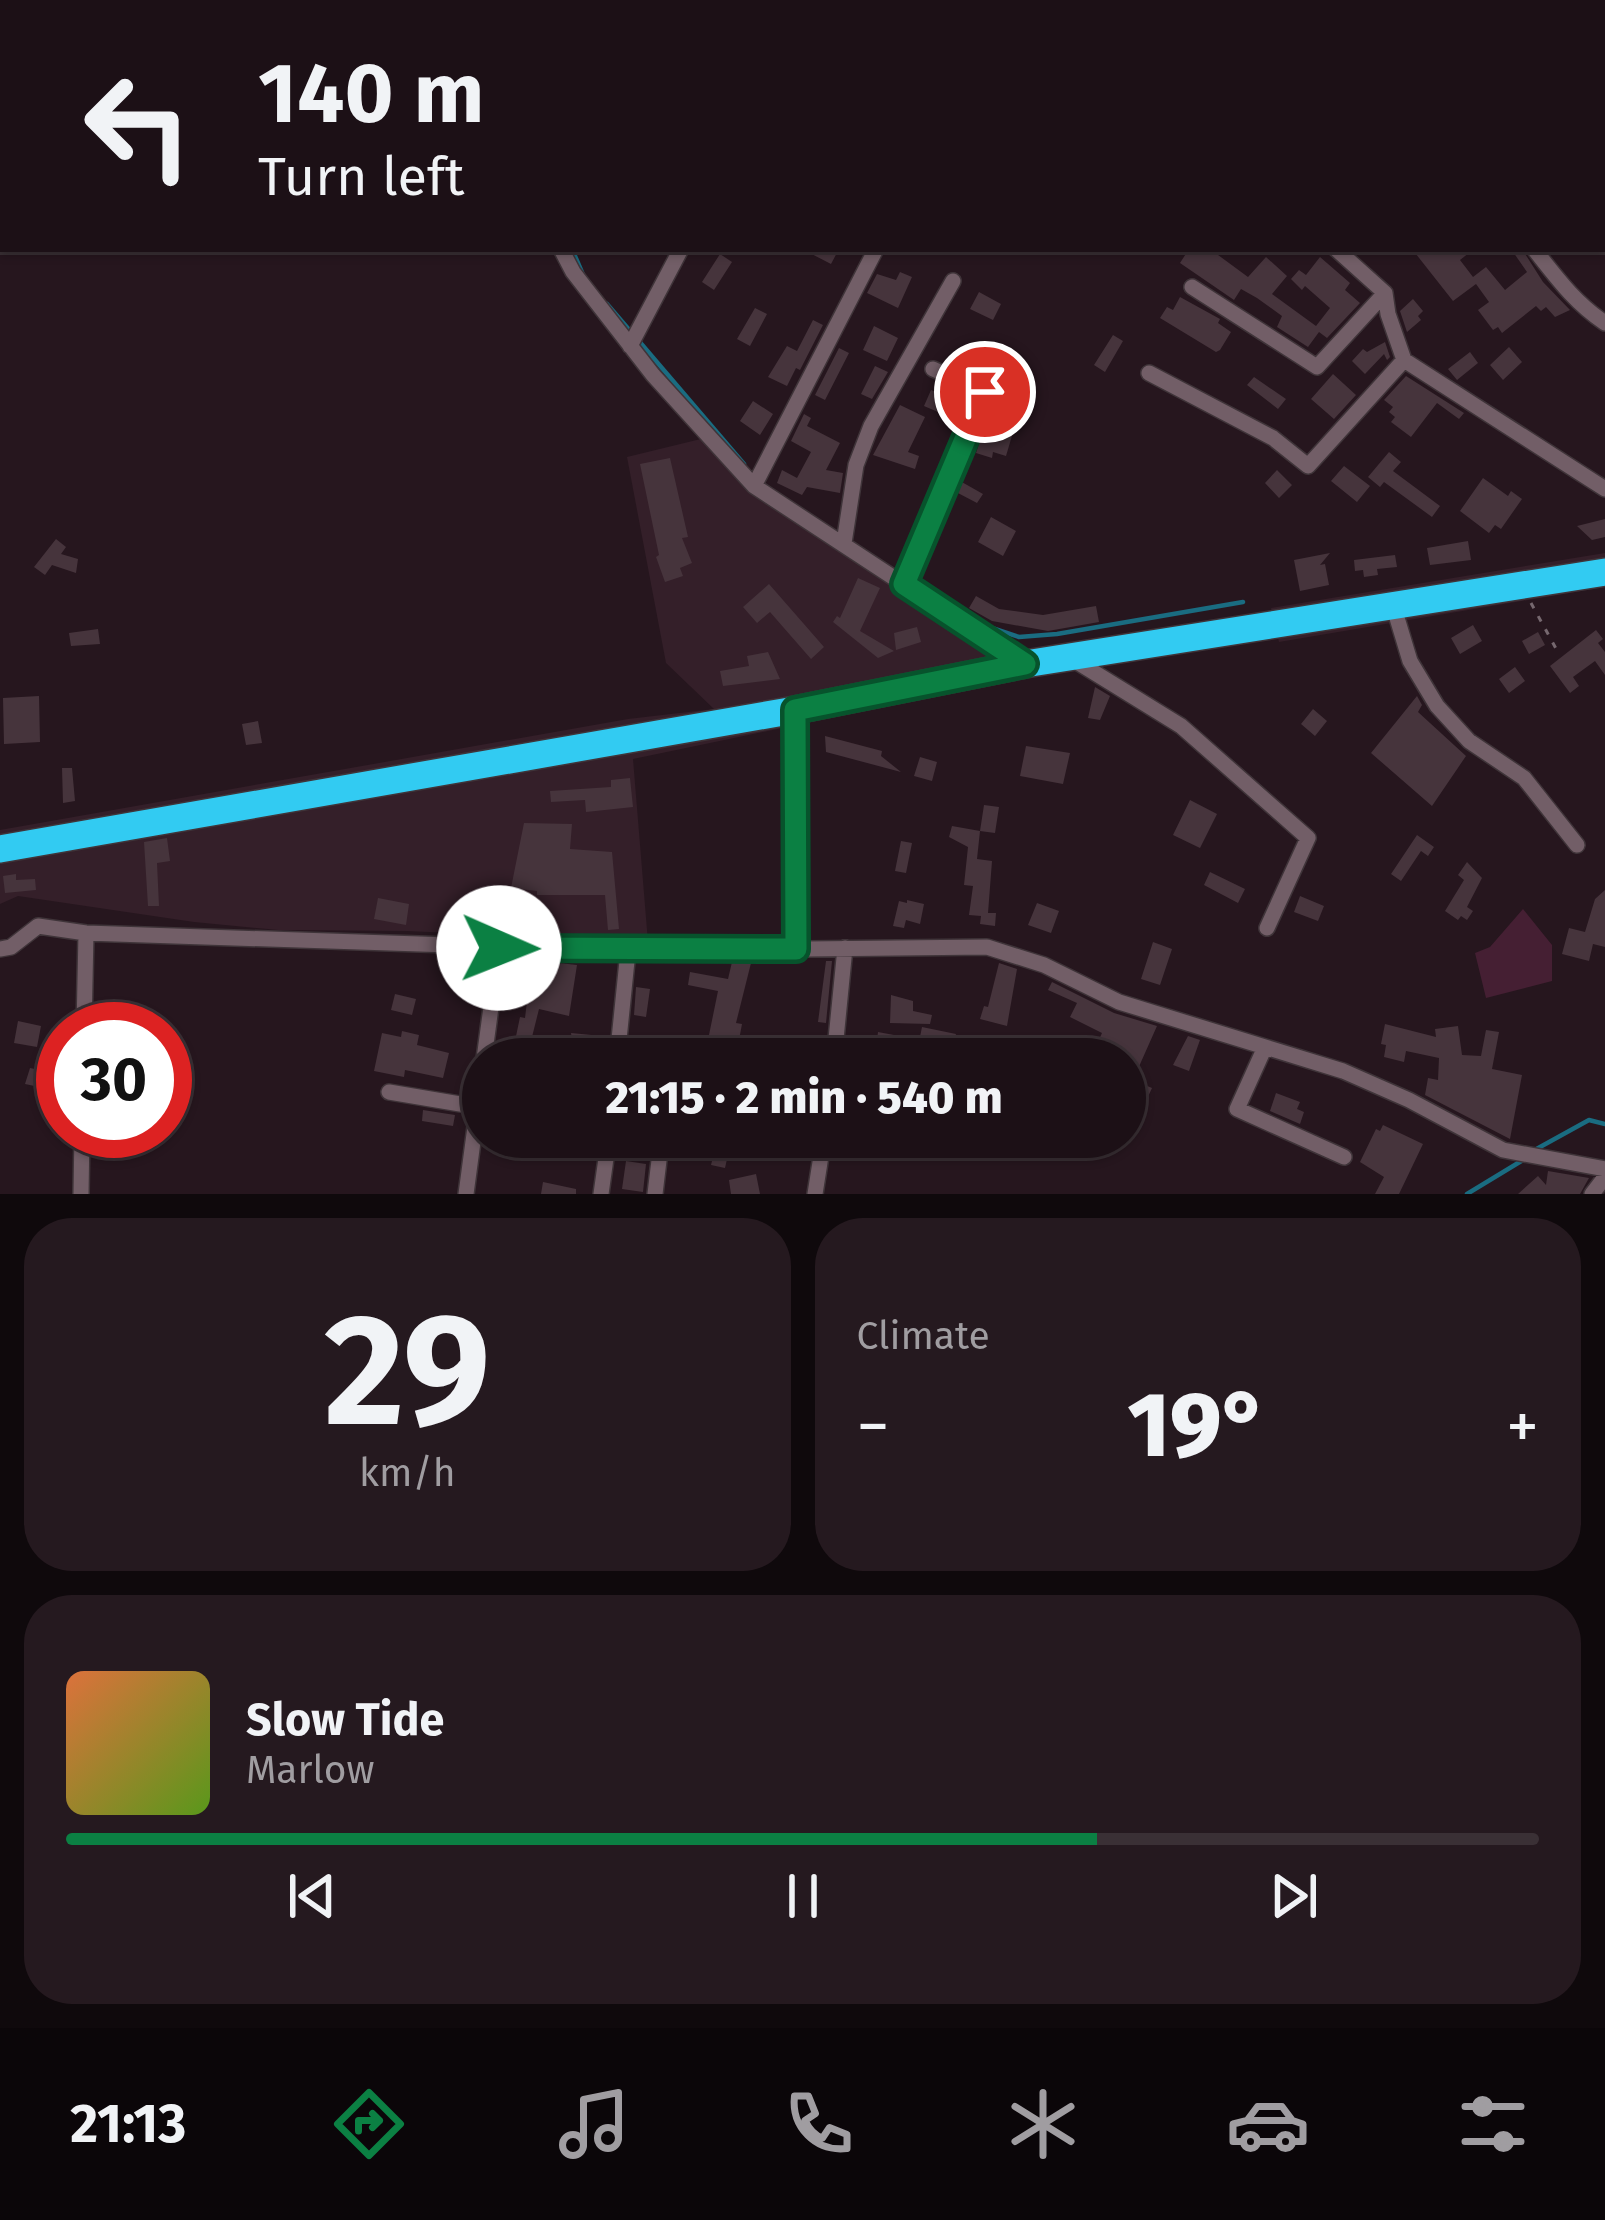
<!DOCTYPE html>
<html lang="en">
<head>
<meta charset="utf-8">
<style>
  :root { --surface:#1c1016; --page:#25191f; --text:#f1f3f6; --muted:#a09da1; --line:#3a3035; --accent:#0b8043 }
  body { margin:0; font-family:"Fira Sans",sans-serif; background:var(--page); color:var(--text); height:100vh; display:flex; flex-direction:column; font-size:45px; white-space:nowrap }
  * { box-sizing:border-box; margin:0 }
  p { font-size:39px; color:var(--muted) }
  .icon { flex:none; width:66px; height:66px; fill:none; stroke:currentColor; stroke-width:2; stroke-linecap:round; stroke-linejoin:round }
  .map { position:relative; height:1194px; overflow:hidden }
  .sheet { display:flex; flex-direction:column; gap:24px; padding:24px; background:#0f090c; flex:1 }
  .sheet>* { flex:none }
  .hud { position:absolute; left:0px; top:0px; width:1605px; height:252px; box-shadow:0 3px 9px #0004,0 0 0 3px var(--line); background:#1c1016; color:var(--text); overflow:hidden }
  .speed { position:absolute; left:36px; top:1002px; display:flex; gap:24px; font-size:60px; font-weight:700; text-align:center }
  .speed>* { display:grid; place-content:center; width:156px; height:156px; border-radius:50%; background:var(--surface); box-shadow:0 3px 9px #0004,0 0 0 3px var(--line); line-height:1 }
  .speed .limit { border:18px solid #d22; background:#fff; color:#111 }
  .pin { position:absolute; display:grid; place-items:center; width:102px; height:102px; color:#fff; margin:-51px; border:6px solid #fff; border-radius:50%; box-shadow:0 3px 12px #0007 }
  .me { position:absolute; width:132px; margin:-66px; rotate:91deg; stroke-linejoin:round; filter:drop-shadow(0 0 9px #0008) }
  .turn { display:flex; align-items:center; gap:42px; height:252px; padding:0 60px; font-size:54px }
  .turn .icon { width:156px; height:156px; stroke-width:2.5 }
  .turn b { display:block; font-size:84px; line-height:102px }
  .big { font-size:90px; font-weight:800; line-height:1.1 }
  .sheet .card { flex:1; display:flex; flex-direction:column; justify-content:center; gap:18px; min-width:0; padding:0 42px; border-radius:48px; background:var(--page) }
  .sheet .dial { align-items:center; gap:0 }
  .dial b { font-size:156px; line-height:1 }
  .song { display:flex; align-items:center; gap:36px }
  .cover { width:144px; height:144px; border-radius:18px; background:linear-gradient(135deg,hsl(20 70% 55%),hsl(90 70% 35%)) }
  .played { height:12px; border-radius:6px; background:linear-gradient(90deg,var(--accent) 70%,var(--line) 70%) }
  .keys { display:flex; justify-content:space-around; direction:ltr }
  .heat { display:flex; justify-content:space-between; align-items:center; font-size:66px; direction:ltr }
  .sheet .tiles { flex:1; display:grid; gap:24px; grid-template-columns:1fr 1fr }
  .card:last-child { grid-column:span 2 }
  .trip { position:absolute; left:462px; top:1038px; width:684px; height:120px; border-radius:60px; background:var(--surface); box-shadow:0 3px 9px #0004,0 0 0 3px var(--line); font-weight:800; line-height:120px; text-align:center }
  .tabs { display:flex; height:192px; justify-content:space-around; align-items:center; background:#0b0609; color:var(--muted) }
  .tabs .icon { width:84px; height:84px }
  .tabs .selected { color:var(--accent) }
  .tabs b { font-size:54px; color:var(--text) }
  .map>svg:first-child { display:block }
  .built { fill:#341f29 }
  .green { fill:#451f33 }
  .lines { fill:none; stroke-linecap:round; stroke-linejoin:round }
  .stream { stroke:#1a6c81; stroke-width:4.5 }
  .building { fill:#46343c }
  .street-casing { stroke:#3f3439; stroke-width:18 }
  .highway-casing { stroke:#3f3439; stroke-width:30 }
  .path { stroke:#76686f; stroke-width:3; stroke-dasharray:6 9; stroke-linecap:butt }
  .street { stroke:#725e67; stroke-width:15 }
  .highway { stroke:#32cbf2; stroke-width:27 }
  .route-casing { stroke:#07532c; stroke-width:30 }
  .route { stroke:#0b8043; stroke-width:21 }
</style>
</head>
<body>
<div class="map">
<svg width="1605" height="1194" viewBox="0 0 1605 1194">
  <rect width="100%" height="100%" fill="#26161e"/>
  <path class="built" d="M 709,437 L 749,489 L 1027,671 L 815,712 L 816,721 L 633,759 L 648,942 L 407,931 L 278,930 L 194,922 L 18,896 L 0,904 L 0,830 L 628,719 L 714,709 L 666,663 L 627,457 Z
    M 1605,553 L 1605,587 L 1279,642 L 1271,608 Z"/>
  <path class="green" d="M 1523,909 L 1552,945 L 1552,981 L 1486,998 L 1475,953 L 1490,947 Z"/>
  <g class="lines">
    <path class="stream" d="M 1592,0 L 1593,3
      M 1602,30 L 1605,39
      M 572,249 L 584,277
      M 607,304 L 631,332
      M 638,340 L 744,464
      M 923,588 L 983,625 L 1019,637 L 1057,634 L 1243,602
      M 1531,1152 L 1589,1120 L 1605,1124
      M 1467,1194 L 1523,1160"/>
  </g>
  <path class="building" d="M 802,249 L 839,249 L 831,264 Z
    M 1189,249 L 1214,252 L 1248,277 L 1266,257 L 1287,276 L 1272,294 L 1316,326 L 1330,308 L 1305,286 L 1302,290 L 1291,279 L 1299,270 L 1306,275 L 1320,257 L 1350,283 L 1345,290 L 1360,303 L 1327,338 L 1319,332 L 1308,347 L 1277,327 L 1282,316 L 1257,298 L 1241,289 L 1234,300 L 1180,263 Z
    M 1412,249 L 1474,249 L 1460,260 L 1473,277 L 1486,267 L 1505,290 L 1527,272 L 1511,249 L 1522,249 L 1543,282 L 1570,310 L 1555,317 L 1546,307 L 1541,311 L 1536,306 L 1502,333 L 1498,327 L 1493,330 L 1478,310 L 1489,302 L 1476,284 L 1453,301 Z
    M 720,254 L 732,262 L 714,290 L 702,282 Z
    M 900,272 L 912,277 L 898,308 L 867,293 L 877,274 L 896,280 Z
    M 979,292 L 1001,304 L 993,320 L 970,309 Z
    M 1180,297 L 1220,319 L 1218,323 L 1231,332 L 1220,350 L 1216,352 L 1160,318 L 1167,307 L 1173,310 Z
    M 1413,299 L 1423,311 L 1418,316 L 1421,320 L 1407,332 L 1400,311 Z
    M 755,308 L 767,314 L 750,346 L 737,339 Z
    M 813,320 L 823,325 L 800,370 L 796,368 L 787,386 L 768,377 L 787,346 L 797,351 Z
    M 874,326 L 898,338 L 887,361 L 863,350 Z
    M 1113,335 L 1123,341 L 1105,372 L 1094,365 Z
    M 1385,342 L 1390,357 L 1387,360 L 1384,354 L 1365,374 L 1352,361 L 1363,349 L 1367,352 Z
    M 1509,347 L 1522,362 L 1503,380 L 1490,365 Z
    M 839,348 L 849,353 L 825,400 L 815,395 Z
    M 1470,352 L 1478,363 L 1457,380 L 1448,369 Z
    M 875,366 L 888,372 L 872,399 L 861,394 Z
    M 1333,374 L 1356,395 L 1334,419 L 1311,399 Z
    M 1406,376 L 1464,413 L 1459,419 L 1437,403 L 1411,437 L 1391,422 L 1395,417 L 1389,412 L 1393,407 L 1384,400 Z
    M 1254,377 L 1286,399 L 1278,409 L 1247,385 Z
    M 931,390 L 952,399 L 945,415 L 924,406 Z
    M 753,401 L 773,414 L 760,435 L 740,421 Z
    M 900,405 L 925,417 L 908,452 L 919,456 L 915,469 L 873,455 Z
    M 989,413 L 995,415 L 993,422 L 1014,429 L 1006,456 L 993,452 L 992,458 L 976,453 Z
    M 804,414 L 811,418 L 807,426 L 840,443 L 826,470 L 843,473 L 840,493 L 807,487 L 802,495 L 777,483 L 782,470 L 797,478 L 811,452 L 791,441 Z
    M 1389,452 L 1401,462 L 1393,471 L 1440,506 L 1432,517 L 1384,482 L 1380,487 L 1368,477 Z
    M 670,458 L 688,537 L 682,538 L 692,563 L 680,568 L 683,576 L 665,582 L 656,557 L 659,555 L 640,464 Z
    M 1344,466 L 1370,486 L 1357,502 L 1331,481 Z
    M 1277,470 L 1292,485 L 1279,498 L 1265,483 Z
    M 1483,478 L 1508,496 L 1511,491 L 1522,499 L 1501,529 L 1495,525 L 1489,533 L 1460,511 Z
    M 960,481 L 983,494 L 977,503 L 956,492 Z
    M 991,517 L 1016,531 L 1003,556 L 978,542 Z
    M 1605,519 L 1605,537 L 1592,540 L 1577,526 Z
    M 56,539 L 66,547 L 61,554 L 78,559 L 76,573 L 52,565 L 45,575 L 34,567 Z
    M 1468,541 L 1471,560 L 1430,565 L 1427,548 Z
    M 1330,553 L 1320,565 L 1325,564 L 1329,585 L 1300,591 L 1294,560 Z
    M 1395,555 L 1397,567 L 1377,569 L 1378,575 L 1364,577 L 1363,570 L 1355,571 L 1354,560 Z
    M 858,578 L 880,588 L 860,631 L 894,651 L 878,658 L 833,622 L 837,616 L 840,618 Z
    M 769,584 L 824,647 L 811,659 L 770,612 L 757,623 L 743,607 Z
    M 976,596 L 999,609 L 1043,615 L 1096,606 L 1099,622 L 1048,631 L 992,621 L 969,608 Z
    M 1473,625 L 1482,641 L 1460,654 L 1451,638 Z
    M 917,627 L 921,642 L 896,650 L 894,633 Z
    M 98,629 L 100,644 L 71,646 L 69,633 Z
    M 1596,630 L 1603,639 L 1598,643 L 1605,652 L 1605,675 L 1595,661 L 1573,677 L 1579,686 L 1570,693 L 1550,666 Z
    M 1538,632 L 1545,645 L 1529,654 L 1522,641 Z
    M 768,652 L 780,679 L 723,686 L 720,671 L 749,666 L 747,656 Z
    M 1515,667 L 1525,681 L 1509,693 L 1499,679 Z
    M 1095,687 L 1110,696 L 1100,720 L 1088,718 Z
    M 39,696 L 40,742 L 4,744 L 3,698 Z
    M 1417,696 L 1422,705 L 1418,712 L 1466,756 L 1432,806 L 1371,753 Z
    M 1313,709 L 1327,721 L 1315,736 L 1301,724 Z
    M 258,721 L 262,743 L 246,745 L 242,724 Z
    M 825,736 L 882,751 L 881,756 L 901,772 L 826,752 Z
    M 1026,746 L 1070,753 L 1063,784 L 1020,776 Z
    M 920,757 L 937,762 L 932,781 L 914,776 Z
    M 62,768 L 72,768 L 75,801 L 63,803 Z
    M 630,778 L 633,807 L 586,812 L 585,800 L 551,802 L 550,791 L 611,787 L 611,780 Z
    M 1190,800 L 1217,814 L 1200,848 L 1173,835 Z
    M 984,805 L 999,807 L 995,833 L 980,831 Z
    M 524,823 L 572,824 L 570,849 L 612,852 L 619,929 L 608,930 L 605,895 L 537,895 L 537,891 L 511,888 Z
    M 952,826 L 980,831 L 977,859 L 992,861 L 988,913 L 996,913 L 995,926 L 980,924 L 981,916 L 969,915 L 973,886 L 964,885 L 968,847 L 949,837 Z
    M 1417,835 L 1434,847 L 1428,856 L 1421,851 L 1401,881 L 1391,874 Z
    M 167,838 L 170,861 L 157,863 L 159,906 L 148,906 L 144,842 Z
    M 901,841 L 912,843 L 906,873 L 895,871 Z
    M 1467,862 L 1482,878 L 1467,907 L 1473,911 L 1467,920 L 1461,916 L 1458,920 L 1445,911 L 1464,880 L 1458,875 Z
    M 1210,872 L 1245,889 L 1238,903 L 1204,885 Z
    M 16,874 L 16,880 L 35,879 L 36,890 L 5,893 L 3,876 Z
    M 1605,890 L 1605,947 L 1593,944 L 1589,961 L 1562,954 L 1569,928 L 1585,932 L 1595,899 Z
    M 1300,896 L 1324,906 L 1318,921 L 1294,912 Z
    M 378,898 L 409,904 L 406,925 L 374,919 Z
    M 907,900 L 924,904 L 920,924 L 906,920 L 904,928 L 893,926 L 899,901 L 907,903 Z
    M 1037,903 L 1059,911 L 1051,933 L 1028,925 Z
    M 1153,942 L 1172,949 L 1160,985 L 1141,979 Z
    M 532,960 L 577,965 L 569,1016 L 539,1009 L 530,1045 L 515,1041 L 520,1017 L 525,1018 Z
    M 826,961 L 832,961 L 826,1023 L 818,1022 Z
    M 732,962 L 751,963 L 736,1023 L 742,1024 L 739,1040 L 709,1035 L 718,991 L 688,985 L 690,972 L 728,979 Z
    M 999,963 L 1017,969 L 1007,1026 L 980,1019 L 984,1006 L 988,1007 Z
    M 1052,982 L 1114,1013 L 1157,1026 L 1133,1080 L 1152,1088 L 1146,1101 L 1128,1093 L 1125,1098 L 1125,1059 L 1090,1059 L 1102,1033 L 1070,1017 L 1077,1003 L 1048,990 Z
    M 636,987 L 650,989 L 646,1017 L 634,1015 Z
    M 395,994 L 416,999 L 412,1015 L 391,1010 Z
    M 891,995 L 913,1001 L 913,1011 L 932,1015 L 930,1024 L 890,1023 Z
    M 18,1021 L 41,1026 L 37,1047 L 14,1043 Z
    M 1385,1024 L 1436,1037 L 1435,1029 L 1458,1026 L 1462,1055 L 1481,1056 L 1486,1030 L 1499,1032 L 1492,1069 L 1522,1075 L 1510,1139 L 1425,1095 L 1428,1078 L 1438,1080 L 1439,1058 L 1406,1051 L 1404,1062 L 1384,1057 L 1386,1045 L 1381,1044 Z
    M 922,1027 L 956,1034 L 951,1054 L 918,1047 Z
    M 402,1031 L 419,1035 L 417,1045 L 449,1053 L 443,1078 L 405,1070 L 404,1077 L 374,1071 L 382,1033 L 401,1037 Z
    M 878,1032 L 894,1035 L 890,1059 L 867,1055 L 870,1038 L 877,1040 Z
    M 571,1033 L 602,1036 L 598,1059 L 575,1058 Z
    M 1188,1036 L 1200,1040 L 1189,1071 L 1173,1065 Z
    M 30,1068 L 59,1074 L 58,1091 L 25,1084 Z
    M 1276,1093 L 1300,1102 L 1297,1109 L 1304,1112 L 1300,1124 L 1270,1111 Z
    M 423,1110 L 455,1115 L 453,1126 L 422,1121 Z
    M 1383,1125 L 1423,1144 L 1399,1194 L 1375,1194 L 1384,1177 L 1360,1162 L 1376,1129 L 1380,1131 Z
    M 718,1137 L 732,1137 L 725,1168 L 711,1165 Z
    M 626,1161 L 646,1164 L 643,1192 L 622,1189 Z
    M 1548,1171 L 1589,1178 L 1580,1194 L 1518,1194 L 1538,1176 L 1546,1185 Z
    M 756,1174 L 760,1194 L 731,1194 L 729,1180 Z
    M 543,1182 L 576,1189 L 576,1194 L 541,1194 Z"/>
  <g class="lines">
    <defs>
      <path id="street" d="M 240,0 L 243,3
        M 946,0 L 951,3
        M 1251,0 L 1255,3
        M 1601,0 L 1605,11
        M 561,249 L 573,272 L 653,375 L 754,486 L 1022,662
        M 1336,249 L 1385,293 L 1388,314 L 1404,360 L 1605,489
        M 1534,249 C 1557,278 1574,302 1605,323
        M 1192,287 L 1317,367 L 1385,293
        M 630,346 L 681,249
        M 1149,373 L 1273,438 L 1308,466 L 1404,360
        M 754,486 L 875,251 L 871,249
        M 844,543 L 856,465 L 871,426 L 953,281
        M 904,584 L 985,392 L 933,369
        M 1394,608 L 1410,661 L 1437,706 L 1469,741 L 1524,778 L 1577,845
        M 1074,660 L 1181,726 L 1308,838 L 1267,928
        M 795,710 L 796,949
        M 0,949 L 11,947 L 38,926 L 86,933 L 628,951 L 987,947 L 1044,965 L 1119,1002 L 1343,1071 L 1409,1100 L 1503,1150 L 1605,1169
        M 84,1029 L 86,933
        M 1265,1047 L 1237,1109 L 1344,1157
        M 484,1059 L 499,948
        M 617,1059 L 628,951
        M 834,1059 L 845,948
        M 389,1092 L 478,1107
        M 609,1141 L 660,1152 L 655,1194
        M 81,1194 L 82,1131
        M 466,1194 L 483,1067
        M 601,1194 L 609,1137
        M 815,1194 L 824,1137
        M 1592,1194 L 1605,1177"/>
      <path id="highway" d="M 0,849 L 795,710 L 1025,664 L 1605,572"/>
    </defs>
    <use href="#street" class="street-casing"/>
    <use href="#highway" class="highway-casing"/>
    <path class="path" d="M 1476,0 L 1479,3
      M 1531,603 L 1559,654"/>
    <use href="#street" class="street"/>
    <use href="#highway" class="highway"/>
  </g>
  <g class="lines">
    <defs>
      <path id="route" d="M 499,948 L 796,949 L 795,710 L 1025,664 L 904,584 L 985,392"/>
    </defs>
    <use href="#route" class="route-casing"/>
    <use href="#route" class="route"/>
  </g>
</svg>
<div class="speed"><div class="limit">30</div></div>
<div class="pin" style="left:985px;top:392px;background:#d93025"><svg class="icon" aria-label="arrive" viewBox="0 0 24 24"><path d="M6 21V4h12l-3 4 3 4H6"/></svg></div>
<svg class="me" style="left:499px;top:948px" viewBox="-20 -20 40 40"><circle r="19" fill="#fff"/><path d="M0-13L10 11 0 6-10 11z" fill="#0b8043"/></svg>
<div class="trip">21:15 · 2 min · 540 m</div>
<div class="hud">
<div class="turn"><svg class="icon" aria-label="left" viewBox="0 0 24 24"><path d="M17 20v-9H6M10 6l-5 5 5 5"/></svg><div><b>140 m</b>Turn left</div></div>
</div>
</div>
<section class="sheet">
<div class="tiles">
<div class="card dial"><b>29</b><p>km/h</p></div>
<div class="card"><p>Climate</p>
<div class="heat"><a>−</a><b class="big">19°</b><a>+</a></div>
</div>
<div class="card">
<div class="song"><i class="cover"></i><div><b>Slow Tide</b><p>Marlow</p></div></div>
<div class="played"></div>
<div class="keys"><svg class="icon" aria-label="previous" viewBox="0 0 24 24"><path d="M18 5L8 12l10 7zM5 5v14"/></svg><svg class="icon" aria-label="pause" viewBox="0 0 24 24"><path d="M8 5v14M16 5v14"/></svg><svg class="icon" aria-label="next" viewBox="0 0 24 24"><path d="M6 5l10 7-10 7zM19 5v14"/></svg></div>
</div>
</div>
</section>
<nav class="tabs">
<b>21:13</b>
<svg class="icon selected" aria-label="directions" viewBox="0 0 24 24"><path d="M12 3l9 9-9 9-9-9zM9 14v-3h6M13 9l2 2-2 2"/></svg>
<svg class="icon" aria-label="music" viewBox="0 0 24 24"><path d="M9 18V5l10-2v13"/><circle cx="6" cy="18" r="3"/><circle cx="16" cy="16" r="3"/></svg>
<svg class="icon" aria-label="phone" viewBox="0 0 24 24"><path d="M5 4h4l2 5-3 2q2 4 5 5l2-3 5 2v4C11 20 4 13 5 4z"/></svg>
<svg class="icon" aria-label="climate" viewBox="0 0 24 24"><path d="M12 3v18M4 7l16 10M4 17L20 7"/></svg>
<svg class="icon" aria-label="car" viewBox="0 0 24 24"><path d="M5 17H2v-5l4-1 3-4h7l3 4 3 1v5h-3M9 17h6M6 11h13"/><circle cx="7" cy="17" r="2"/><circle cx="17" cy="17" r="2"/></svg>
<svg class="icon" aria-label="filters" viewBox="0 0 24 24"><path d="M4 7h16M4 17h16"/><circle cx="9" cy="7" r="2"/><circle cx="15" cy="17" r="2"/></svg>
</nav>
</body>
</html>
